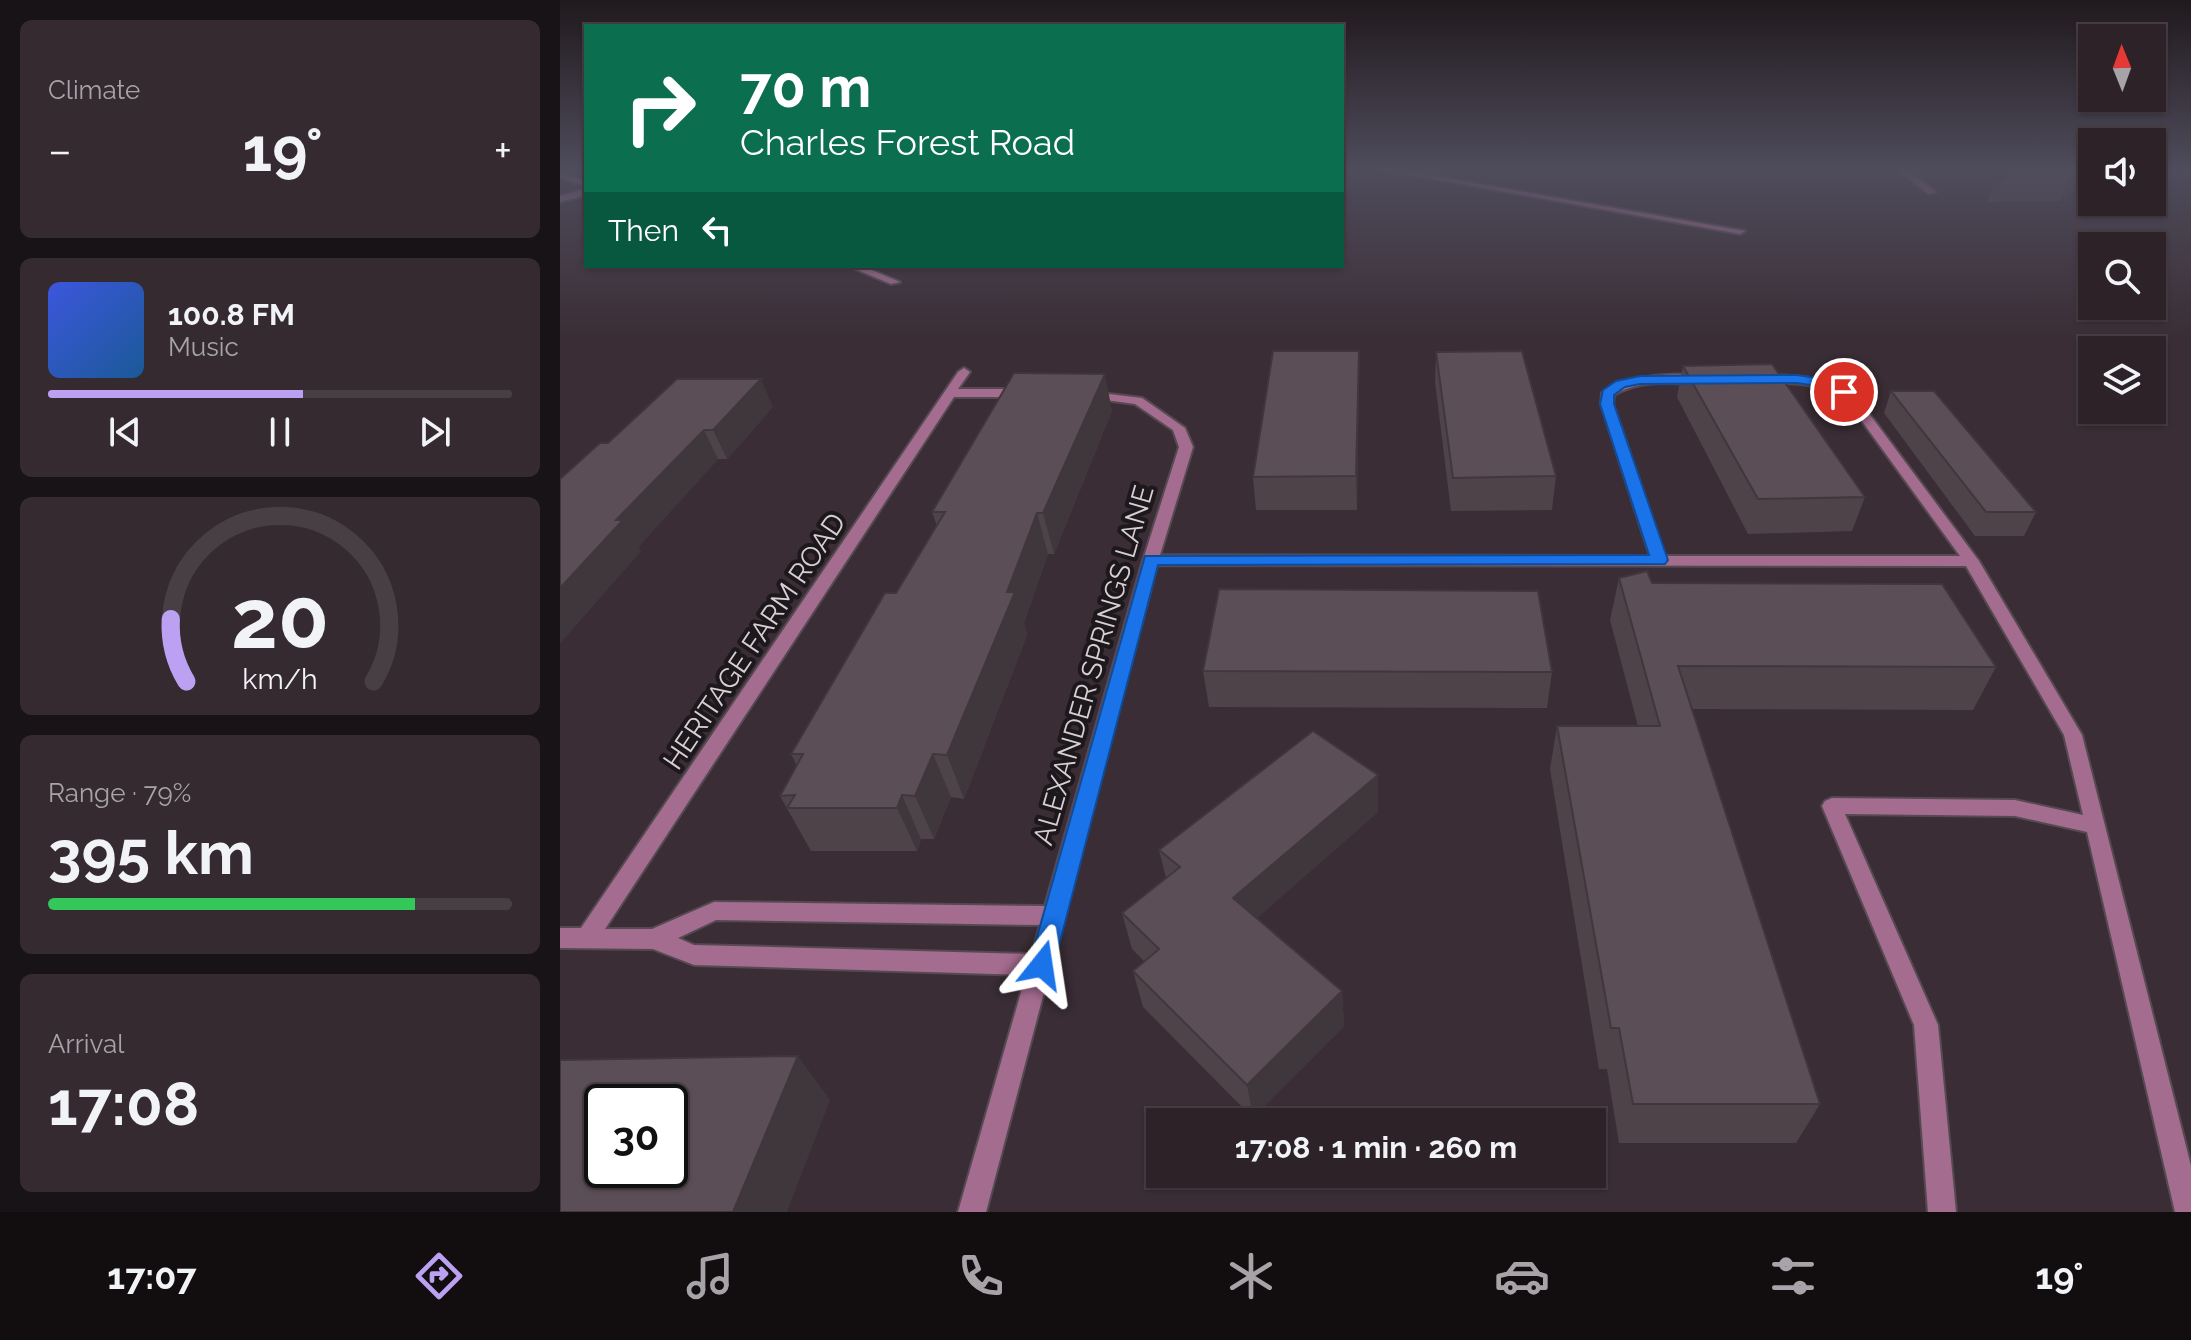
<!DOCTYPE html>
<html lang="en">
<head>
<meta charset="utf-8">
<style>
  :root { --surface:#2c2228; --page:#342a30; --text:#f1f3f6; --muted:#a6a4a8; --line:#483f45; --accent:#bca0f2 }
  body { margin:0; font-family:Raleway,sans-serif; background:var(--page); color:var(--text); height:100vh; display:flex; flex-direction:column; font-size:30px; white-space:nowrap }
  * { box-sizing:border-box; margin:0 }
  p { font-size:26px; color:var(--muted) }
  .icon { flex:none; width:44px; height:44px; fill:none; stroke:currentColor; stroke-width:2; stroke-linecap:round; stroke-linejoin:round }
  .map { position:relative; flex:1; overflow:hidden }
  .details { display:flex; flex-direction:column; gap:20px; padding:20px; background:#181316; width:560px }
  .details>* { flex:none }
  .hud { position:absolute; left:24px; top:24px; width:760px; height:244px; border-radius:0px; box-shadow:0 2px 6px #0004,0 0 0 2px var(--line); background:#0b6e4f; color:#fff; overflow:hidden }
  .needle { width:52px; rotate:359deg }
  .tools { position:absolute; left:1518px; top:24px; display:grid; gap:16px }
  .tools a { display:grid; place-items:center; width:88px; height:88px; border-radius:0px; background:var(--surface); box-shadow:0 2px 6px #0004,0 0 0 2px var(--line); font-size:40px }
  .speed { position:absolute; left:24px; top:1084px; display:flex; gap:16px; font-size:40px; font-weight:700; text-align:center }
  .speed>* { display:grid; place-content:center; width:104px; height:104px; border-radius:50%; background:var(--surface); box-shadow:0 2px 6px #0004,0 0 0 2px var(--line); line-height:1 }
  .speed .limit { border:4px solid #111; border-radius:12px; background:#fff; color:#111 }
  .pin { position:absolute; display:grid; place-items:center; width:68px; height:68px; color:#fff; margin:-34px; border:4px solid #fff; border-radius:50%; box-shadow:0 2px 8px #0007 }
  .me { position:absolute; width:88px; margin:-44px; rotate:15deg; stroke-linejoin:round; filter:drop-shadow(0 0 6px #0008) }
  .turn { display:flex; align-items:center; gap:28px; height:168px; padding:0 24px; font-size:36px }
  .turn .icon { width:104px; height:104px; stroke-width:2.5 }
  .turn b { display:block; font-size:56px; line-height:68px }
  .then { display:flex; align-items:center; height:76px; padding:0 24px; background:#0003; gap:16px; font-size:30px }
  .big { font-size:60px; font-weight:700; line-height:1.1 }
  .details .tile { flex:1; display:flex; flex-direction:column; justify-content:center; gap:12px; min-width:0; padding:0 28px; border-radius:12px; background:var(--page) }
  .details .dial { align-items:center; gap:0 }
  .dial svg { height:208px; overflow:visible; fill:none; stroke:var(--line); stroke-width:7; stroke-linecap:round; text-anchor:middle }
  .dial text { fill:var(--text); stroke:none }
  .song { display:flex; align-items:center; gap:24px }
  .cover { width:96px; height:96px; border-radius:12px; background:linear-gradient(135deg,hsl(230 70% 55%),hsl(210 70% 35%)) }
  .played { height:8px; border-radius:4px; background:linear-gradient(90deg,var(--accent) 55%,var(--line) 55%) }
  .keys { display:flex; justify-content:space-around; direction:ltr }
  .heat { display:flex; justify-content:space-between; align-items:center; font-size:44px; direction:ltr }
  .charge { height:12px; border-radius:6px; background:linear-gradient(90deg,#34c759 79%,var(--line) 0) }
  .trip { position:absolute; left:586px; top:1108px; width:460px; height:80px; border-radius:0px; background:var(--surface); box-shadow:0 2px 6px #0004,0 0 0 2px var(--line); font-weight:700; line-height:80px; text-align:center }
  .dock { display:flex; height:128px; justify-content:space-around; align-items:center; background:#120e10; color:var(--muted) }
  .dock .icon { width:56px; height:56px }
  .dock .active { color:var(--accent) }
  .dock b { font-size:36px; color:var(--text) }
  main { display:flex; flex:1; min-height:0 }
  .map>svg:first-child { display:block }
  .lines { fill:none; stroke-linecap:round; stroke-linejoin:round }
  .minor-casing { stroke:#564a52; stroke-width:4 }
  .minor { fill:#a46c8f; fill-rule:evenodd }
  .wall { fill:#4f434a }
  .shaded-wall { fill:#40373c }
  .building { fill:#5c4e56; stroke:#40373c; stroke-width:2; fill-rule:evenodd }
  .route { fill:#1a73e8; stroke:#114b97; stroke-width:2 }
  .labels { text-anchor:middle; stroke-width:8; stroke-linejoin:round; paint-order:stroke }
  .street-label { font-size:28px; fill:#d8cfd4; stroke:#1d181b }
</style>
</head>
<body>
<main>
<section class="details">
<div class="tile"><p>Climate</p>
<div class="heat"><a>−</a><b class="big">19°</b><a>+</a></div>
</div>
<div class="tile">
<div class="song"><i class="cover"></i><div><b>100.8 FM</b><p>Music</p></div></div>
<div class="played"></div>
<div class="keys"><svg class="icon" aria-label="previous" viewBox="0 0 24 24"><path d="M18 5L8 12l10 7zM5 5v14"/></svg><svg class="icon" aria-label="pause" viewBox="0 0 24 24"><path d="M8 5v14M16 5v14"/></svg><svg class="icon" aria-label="next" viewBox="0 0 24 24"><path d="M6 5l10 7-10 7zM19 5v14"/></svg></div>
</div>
<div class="tile dial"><svg viewBox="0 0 100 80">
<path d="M14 69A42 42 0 1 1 86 69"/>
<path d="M14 69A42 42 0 0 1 8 45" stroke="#bca0f2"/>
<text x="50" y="56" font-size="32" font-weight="700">20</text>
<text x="50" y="72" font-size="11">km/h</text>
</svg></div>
<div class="tile"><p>Range · 79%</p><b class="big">395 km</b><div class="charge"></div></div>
<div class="tile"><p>Arrival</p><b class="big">17:08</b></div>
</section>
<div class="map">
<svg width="1631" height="1212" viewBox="0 0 1631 1212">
  <rect width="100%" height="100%" fill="#3a2d35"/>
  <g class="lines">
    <defs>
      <path id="minor" d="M 824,170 L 840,170 L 1185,231 L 1180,234 Z
        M 1338,170 L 1347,170 L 1376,192 L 1369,194 Z
        M 0,173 L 26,181 L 26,186 L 0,178 Z
        M 26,189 L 26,195 L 0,202 L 0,196 Z
        M 288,266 L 302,266 L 340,282 L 331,284 Z
        M 404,368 L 410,372 L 398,389 L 465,389 L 471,393 L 465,397 L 394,397 L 45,929 L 92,929 L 154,902 L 485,906 L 583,560 L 619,447 L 613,430 L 575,404 L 524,397 L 524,391 L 582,398 L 625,428 L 633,447 L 600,555 L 1090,556 L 1041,404 L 1042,393 C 1059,377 1128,368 1147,380 L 1141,384 C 1111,383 1081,379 1054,395 L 1053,404 L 1105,556 L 1400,556 L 1291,406 C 1264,382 1234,382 1200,383 L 1194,379 L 1200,375 C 1236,375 1271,376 1299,400 L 1419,561 L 1522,735 L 1631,1166 L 1631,1212 L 1615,1212 L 1527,832 L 1455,816 L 1285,814 L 1378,1025 L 1396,1212 L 1368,1212 L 1354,1025 L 1262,806 L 1265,801 L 1272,798 L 1455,800 L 1523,815 L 1504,735 L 1406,566 L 597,565 L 492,962 L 493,965 L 489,973 L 426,1212 L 398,1212 L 466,975 L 134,965 L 93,949 L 0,948 L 0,928 L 21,928 L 398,372 ZM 156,920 L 480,925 L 472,954 L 134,945 L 118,938 Z"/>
    </defs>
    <use href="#minor" class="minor-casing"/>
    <use href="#minor" class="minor"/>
  </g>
  <path class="wall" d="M 1532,170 L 1532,177 L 1499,201 L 1427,202 L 1434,185 Z
    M 799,351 L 797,510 L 696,510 L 693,477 Z
    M 876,352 L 996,476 L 992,510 L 891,511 L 875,382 Z
    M 1123,366 L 1305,497 L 1292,531 L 1188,534 L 1117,397 Z
    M 1331,391 L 1476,512 L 1464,536 L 1415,536 L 1324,413 Z
    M 213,407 L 167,459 L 158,459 L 78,547 L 81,551 L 0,643 L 0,479 L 48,443 Z
    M 552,411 L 494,554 L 488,554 L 464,623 L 467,635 L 404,799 L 391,797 L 374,839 L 361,839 L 357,851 L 251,851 L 220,796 L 237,766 L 231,754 L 336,593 L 377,526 L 372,512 Z
    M 1059,578 L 1092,583 L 1436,667 L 1413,710 L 1132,709 L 1260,1104 L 1236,1143 L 1059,1143 L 1047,1069 L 1039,1069 L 990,769 L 997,726 L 1078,726 L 1050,620 Z
    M 643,671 L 992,672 L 987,708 L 649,707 Z
    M 818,775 L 818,812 L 697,918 L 782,991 L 784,1026 L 693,1118 L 583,1007 L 573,971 L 585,962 L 572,949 L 562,913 L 606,878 L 599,850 Z"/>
  <path class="shaded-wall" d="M 1526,170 L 1532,170 L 1532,177 L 1499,201 L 1506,184 Z
    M 799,351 L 799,382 L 797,510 L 796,476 Z
    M 545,374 L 552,411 L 494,554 L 483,513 Z
    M 201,379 L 213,407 L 167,459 L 153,430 Z
    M 144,430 L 158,459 L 78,547 L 81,551 L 0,643 L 0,588 L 56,520 Z
    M 477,513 L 488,554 L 464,623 L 467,635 L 404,799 L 387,755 Z
    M 373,754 L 391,797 L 374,839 L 355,796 Z
    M 818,775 L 818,812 L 679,934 L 673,898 Z
    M 342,795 L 361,839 L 357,851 L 337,808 Z
    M 782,991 L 784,1026 L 693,1118 L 687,1085 Z
    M 238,1056 L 270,1100 L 227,1212 L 173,1212 Z"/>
  <path class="building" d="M 1457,170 L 1526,170 L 1506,184 L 1434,185 Z
    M 713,351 L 799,351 L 796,476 L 693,477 Z
    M 962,351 L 996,476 L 893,478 L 876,352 Z
    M 1212,364 L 1305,497 L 1198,499 L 1123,366 Z
    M 454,373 L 545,374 L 483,513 L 477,513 L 447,592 L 455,592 L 387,755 L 373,754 L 355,796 L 342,795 L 337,808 L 227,808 L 235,795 L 220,796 L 243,754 L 231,754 L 325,593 L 336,593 L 385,512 L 372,512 Z
    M 117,379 L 201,379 L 153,430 L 144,430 L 56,520 L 63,520 L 0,588 L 0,479 L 40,443 L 48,443 Z
    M 1331,391 L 1374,391 L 1476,512 L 1426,512 Z
    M 1087,571 L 1092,583 L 1382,584 L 1436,667 L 1118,666 L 1260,1104 L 1073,1104 L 1059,1028 L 1051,1028 L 997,726 L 1100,726 L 1059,578 Z
    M 659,589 L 978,591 L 992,672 L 643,671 Z
    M 753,731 L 818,775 L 673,898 L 782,991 L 687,1085 L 573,971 L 599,949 L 562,913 L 620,867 L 599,850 Z
    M 238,1056 L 173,1212 L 0,1212 L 0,1060 ZM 42,1102 L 110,1102 L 110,1170 L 42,1170 Z"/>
  <linearGradient id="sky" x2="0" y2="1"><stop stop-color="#20191d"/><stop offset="0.5" stop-color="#4f4c5c"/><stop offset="1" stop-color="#4f4c5c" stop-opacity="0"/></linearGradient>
  <rect width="1631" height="339" fill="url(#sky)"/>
  <path class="route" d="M 1237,375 L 1264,379 L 1291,392 L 1284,396 L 1256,386 L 1237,383 L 1080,384 L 1065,387 L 1054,395 L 1054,404 L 1108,560 L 1105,564 L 598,565 L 494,965 L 491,973 L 482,976 L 473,973 L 469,965 L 585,556 L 1089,555 L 1040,404 L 1043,390 L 1056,381 L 1080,376 Z"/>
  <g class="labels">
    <g class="street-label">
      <text transform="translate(194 641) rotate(-56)" y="10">HERITAGE FARM ROAD</text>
      <text transform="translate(533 665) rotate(-74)" y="10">ALEXANDER SPRINGS LANE</text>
    </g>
  </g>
</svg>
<div class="tools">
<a><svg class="needle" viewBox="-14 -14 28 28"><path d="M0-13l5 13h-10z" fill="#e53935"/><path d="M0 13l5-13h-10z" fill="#a6a4a8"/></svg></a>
<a><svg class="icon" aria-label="sound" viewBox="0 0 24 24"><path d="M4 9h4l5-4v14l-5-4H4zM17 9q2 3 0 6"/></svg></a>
<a><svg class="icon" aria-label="search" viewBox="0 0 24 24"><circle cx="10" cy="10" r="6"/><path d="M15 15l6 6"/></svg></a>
<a><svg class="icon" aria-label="layers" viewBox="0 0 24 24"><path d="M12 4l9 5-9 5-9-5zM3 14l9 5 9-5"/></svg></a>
</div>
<div class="speed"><div class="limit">30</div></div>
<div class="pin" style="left:1284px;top:392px;background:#d93025"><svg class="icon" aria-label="arrive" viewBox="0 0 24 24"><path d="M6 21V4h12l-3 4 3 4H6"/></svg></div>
<svg class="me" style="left:482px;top:965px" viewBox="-20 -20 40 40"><path d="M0-17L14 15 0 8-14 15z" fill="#1a73e8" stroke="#fff" stroke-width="4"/></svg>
<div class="trip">17:08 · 1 min · 260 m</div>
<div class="hud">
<div class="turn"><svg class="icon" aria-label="right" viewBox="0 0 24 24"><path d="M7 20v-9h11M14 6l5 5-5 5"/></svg><div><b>70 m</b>Charles Forest Road</div></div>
<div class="then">Then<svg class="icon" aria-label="left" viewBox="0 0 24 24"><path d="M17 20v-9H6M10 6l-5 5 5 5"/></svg></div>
</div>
</div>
</main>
<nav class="dock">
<b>17:07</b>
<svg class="icon active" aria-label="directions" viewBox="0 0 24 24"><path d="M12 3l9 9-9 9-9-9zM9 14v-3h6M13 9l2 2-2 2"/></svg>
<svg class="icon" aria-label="music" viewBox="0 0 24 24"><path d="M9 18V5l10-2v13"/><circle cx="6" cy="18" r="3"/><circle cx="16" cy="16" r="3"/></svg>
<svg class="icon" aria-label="phone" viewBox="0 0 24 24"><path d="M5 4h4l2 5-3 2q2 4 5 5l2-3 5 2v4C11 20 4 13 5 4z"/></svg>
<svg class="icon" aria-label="climate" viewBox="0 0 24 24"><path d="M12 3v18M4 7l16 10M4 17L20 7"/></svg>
<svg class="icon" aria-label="car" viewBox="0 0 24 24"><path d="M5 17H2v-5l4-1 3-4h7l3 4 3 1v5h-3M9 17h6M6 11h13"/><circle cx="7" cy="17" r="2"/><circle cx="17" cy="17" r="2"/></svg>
<svg class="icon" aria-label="filters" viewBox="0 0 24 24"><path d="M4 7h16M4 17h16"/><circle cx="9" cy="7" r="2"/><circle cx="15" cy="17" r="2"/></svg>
<b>19°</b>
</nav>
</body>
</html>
